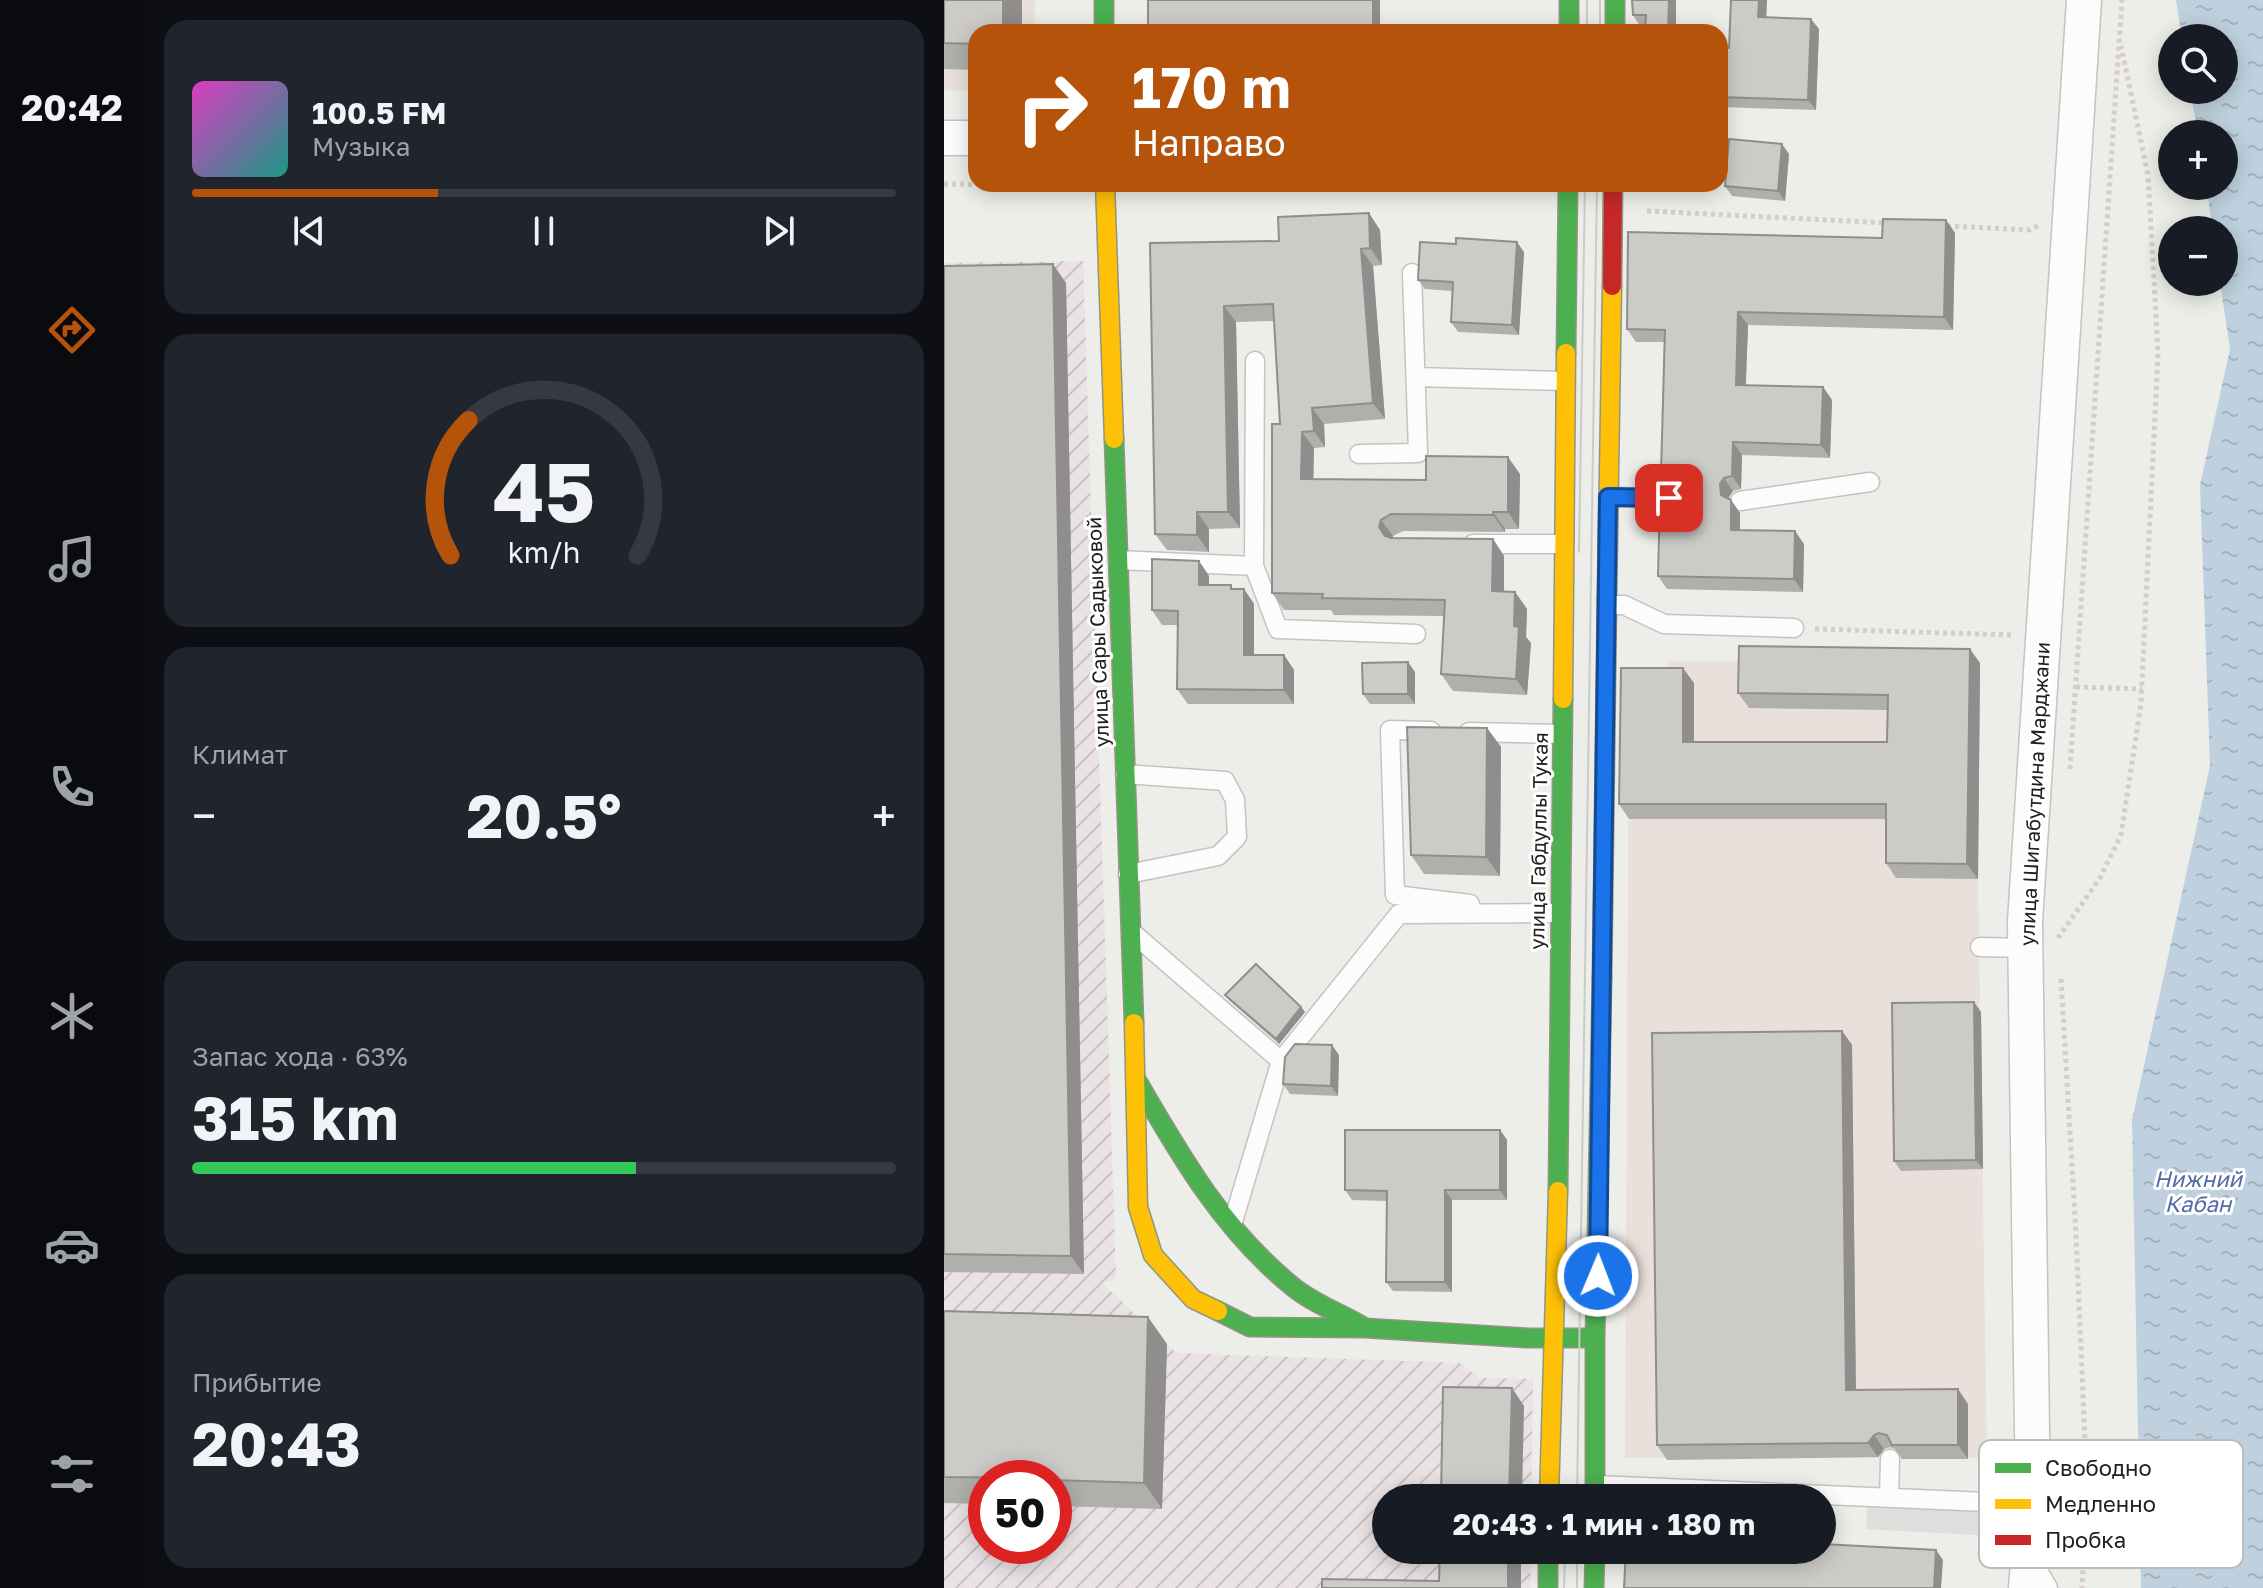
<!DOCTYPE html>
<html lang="ru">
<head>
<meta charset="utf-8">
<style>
  :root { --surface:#171b24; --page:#20242c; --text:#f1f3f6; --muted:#9ea1a6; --line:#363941; --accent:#b45309 }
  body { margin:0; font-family:"Golos Text",sans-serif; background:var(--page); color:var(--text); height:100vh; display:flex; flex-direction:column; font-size:30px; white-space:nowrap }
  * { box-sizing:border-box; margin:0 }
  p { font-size:26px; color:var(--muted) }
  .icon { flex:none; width:44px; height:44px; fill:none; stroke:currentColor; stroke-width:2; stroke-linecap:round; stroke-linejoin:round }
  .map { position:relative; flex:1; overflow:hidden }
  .side { display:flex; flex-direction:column; gap:20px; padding:20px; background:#0d0f14; width:800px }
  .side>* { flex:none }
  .top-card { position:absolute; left:24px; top:24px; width:760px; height:168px; border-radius:24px; box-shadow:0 4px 20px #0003; background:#b45309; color:#fff; overflow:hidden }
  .fabs { position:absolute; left:1214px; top:24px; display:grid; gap:16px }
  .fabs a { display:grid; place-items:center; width:80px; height:80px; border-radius:50%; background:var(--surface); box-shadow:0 4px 20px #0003; font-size:40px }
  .speed { position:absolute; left:24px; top:1460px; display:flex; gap:16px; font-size:40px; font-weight:700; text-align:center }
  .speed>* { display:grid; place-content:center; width:104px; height:104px; border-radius:50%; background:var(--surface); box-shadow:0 4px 20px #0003; line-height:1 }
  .speed .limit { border:12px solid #d22; background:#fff; color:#111 }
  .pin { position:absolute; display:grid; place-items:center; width:68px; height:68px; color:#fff; margin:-34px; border-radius:16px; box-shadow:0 4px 12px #0006 }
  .me { position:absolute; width:88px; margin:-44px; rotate:1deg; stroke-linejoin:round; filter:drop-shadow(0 0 6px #0008) }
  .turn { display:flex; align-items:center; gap:28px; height:168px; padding:0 32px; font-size:36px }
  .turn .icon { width:104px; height:104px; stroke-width:2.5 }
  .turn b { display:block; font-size:56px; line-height:68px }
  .big { font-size:60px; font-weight:700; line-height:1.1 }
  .side .card { flex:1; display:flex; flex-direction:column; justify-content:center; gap:12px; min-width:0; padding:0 28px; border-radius:24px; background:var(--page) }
  .side .dial { align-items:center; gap:0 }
  .dial svg { height:208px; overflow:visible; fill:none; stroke:var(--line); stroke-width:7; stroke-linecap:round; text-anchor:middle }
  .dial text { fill:var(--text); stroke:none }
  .song { display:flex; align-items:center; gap:24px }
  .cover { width:96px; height:96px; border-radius:12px; background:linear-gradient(135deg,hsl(310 70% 55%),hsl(170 70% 35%)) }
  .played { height:8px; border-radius:4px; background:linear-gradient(90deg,var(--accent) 35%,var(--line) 35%) }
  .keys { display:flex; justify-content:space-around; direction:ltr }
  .heat { display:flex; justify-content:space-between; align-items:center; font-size:44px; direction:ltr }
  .charge { height:12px; border-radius:6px; background:linear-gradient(90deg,#34c759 63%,var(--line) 0) }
  .trip { position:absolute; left:428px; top:1484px; width:464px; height:80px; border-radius:40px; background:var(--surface); box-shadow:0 4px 20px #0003; font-weight:700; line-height:80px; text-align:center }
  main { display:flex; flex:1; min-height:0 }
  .tab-bar { display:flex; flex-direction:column; width:144px; justify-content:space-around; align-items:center; background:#090b0e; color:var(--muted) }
  .tab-bar .icon { width:56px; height:56px }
  .tab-bar .active { color:var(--accent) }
  .tab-bar b { font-size:36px; color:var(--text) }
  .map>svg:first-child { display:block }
  .commercial { fill:#eae0db }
  .industrial { fill:url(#industrial-furrows); fill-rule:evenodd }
  .parking { fill:#dededc }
  .water { fill:url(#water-ripples) }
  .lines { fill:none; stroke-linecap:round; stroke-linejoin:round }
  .lane-casing { stroke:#c3c3c1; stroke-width:21 }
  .street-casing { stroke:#c3c3c1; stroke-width:37 }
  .fast-casing { stroke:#919682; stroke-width:21 }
  .slow-casing { stroke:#919682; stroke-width:21 }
  .jam-casing { stroke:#919682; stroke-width:21 }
  .path { stroke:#d6cdc9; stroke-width:5; stroke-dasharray:4 4; stroke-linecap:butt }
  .lane { stroke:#fcfcfc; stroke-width:18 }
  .street { stroke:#fcfcfc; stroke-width:34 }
  .fast { stroke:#4caf50; stroke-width:18 }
  .slow { stroke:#ffc107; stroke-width:18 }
  .jam { stroke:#c62828; stroke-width:18 }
  .tram { stroke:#cbcbca; stroke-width:2 }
  .wall { fill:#afafac }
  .shaded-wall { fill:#8f8e8c }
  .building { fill:#cccbc8; stroke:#8f8e8c; stroke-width:2 }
  .route-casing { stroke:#114b97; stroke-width:20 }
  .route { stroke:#1a73e8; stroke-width:14 }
  .labels { text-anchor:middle; stroke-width:6; stroke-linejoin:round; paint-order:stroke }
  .street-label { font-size:20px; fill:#202020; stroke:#fff }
  .water-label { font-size:22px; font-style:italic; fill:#536ca8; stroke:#fff }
  .key { fill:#fff; stroke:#bcbcbc; stroke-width:2 }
  .key-label { font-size:22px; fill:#202020 }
</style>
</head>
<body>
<main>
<nav class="tab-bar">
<b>20:42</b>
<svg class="icon active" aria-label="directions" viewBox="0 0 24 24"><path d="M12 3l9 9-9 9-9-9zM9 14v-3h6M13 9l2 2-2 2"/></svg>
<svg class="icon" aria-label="music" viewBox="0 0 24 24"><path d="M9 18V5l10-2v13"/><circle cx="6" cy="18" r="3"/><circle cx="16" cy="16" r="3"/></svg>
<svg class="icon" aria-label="phone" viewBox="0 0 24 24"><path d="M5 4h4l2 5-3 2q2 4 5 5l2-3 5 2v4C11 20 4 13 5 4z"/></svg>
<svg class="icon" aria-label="climate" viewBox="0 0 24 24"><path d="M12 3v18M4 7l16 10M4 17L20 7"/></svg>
<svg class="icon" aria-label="car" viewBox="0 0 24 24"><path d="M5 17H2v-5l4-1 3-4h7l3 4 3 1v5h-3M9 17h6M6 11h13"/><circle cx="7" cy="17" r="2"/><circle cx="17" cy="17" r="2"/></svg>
<svg class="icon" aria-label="filters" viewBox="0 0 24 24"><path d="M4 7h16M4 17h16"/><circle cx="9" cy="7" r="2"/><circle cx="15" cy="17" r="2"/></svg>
</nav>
<section class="side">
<div class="card">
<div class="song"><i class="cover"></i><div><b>100.5 FM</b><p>Музыка</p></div></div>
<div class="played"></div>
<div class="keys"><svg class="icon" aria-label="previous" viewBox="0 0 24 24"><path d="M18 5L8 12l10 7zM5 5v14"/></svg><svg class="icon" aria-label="pause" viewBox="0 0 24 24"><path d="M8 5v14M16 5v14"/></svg><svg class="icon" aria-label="next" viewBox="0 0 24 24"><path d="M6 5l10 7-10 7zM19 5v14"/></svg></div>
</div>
<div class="card dial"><svg viewBox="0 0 100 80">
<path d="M14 69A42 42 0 1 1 86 69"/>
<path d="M14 69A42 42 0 0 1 21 17" stroke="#b45309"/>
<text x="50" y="56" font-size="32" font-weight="700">45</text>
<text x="50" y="72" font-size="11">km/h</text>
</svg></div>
<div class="card"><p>Климат</p>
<div class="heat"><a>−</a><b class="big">20.5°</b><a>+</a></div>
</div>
<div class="card"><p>Запас хода · 63%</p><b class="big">315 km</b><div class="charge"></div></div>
<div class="card"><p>Прибытие</p><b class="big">20:43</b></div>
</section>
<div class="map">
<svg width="1319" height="1588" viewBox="0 0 1319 1588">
  <defs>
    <pattern id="industrial-furrows" width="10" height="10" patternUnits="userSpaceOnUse" patternTransform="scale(2)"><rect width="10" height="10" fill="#eae2e5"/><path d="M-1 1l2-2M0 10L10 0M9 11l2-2" fill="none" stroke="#c8c2c4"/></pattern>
    <pattern id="water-ripples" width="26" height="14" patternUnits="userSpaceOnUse" patternTransform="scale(2)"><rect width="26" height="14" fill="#bfd1de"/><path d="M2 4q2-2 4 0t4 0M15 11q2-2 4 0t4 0" fill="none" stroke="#a4b3be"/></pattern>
  </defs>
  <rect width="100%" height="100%" fill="#edede9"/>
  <path class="commercial" d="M 0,0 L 91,0 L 90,32 L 32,32 L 32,91 L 0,90 Z
    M 724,661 L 1036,663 L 1034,879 L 1043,1458 L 681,1458 L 685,683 L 723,683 Z"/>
  <path class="industrial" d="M 139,261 L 172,1279 L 158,1283 L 232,1353 L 516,1363 L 536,1378 L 589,1379 L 587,1498 L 442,1498 L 442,1550 L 587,1550 L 586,1588 L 0,1588 L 0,263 ZM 42,1478 L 110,1478 L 110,1546 L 42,1546 Z"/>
  <path class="parking" d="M 924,1502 L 1070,1510 L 1069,1537 L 922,1529 Z"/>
  <path class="water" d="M 1232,0 L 1319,0 L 1319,1588 L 1197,1588 L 1188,1120 L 1266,766 L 1256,485 L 1286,349 L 1276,282 L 1280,282 L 1280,230 L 1269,230 L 1262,186 L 1280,186 L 1280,134 L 1254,134 L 1246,90 L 1280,90 L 1280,38 L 1238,38 Z"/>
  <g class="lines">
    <defs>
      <path id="lane" d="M 472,377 L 621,381
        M 415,454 L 474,453 L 468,273
        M 664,497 L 725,498
        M 796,501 L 926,482
        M 529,544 L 620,544
        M 174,560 L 310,566 L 334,629 L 472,634
        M 310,566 L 311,361
        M 663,605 L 680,605 L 720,624 L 850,628
        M 487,731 L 446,730 L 451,895 L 526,904
        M 525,732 L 618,734
        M 181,774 L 281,781 L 291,800 L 293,837 L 274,856 L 184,874
        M 191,935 L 337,1061
        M 1036,947 L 1082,948
        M 288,1225 L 337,1061 L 455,914 L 616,913
        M 652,1485 L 1089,1504
        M 945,1498 L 946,1459
        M 1088,1560 L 1104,1588"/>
      <path id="street" d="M 0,138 L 32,138
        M 1082,1588 L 1089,1504 L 1081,922 L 1140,0"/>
      <path id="fast" d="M 160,0 L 160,32
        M 625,0 L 625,32
        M 671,0 L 671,32
        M 622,353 L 624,184
        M 170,439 L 190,1023
        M 193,1081 C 237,1157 279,1230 348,1286 C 368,1303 396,1313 418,1326
        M 614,1191 L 619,699
        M 274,1311 L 306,1327 L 421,1328 L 584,1338 L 651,1338
        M 651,1498 L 651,1338 L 658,979
        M 604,1550 L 604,1588
        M 650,1588 L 651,1550"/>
      <path id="slow" d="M 161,184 L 170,439
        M 663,598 L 668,286
        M 619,699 L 622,353
        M 190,1023 L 194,1207 L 209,1255 L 249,1299 L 274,1311
        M 605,1498 L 614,1191"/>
      <path id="jam" d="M 668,286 L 669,184
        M 658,979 L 663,598"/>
    </defs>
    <use href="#lane" class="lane-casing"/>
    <use href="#street" class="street-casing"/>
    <use href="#fast" class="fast-casing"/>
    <use href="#slow" class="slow-casing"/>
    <use href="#jam" class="jam-casing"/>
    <path class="path" d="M 0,184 L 127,186
      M 197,187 L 587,188
      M 703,211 L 945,223
      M 1003,226 L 1086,230 L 1095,225
      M 871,629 L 1069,635
      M 1132,687 L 1198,689
      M 1126,769 L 1178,0
      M 1114,938 L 1156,878 L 1177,835 L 1197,703 L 1214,353 L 1204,175 L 1177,46
      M 1117,979 L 1132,1234 L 1143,1488 L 1138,1588"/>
    <use href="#lane" class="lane"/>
    <use href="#street" class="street"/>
    <use href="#fast" class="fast"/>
    <use href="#slow" class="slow"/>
    <use href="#jam" class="jam"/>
    <path class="tram" d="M 643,32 L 643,0
      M 656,32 L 656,0
      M 635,552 L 641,184
      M 633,1498 L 653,184
      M 620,1588 L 621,1550
      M 633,1588 L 633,1550"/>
  </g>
  <path class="wall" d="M 0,0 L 78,0 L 78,32 L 32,32 L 32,70 L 0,69 Z
    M 436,0 L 436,32 L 208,32 L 204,26 Z
    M 732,0 L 732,32 L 701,32 L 702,26 L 696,26 L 689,15 Z
    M 822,17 L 875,29 L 872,110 L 776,107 L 776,47 L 785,48 Z
    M 845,154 L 841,201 L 788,196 L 781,186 Z
    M 1002,220 L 1011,233 L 1009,330 L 804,325 L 802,385 L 879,387 L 888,400 L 886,458 L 798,455 L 797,489 L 789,491 L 785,497 L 796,513 L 796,530 L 860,544 L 859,592 L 723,589 L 714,576 L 722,495 L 727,487 L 717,473 L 720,342 L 692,342 L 683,329 L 938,238 Z
    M 436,230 L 438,265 L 429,266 L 441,419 L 380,424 L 381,447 L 370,448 L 369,479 L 482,480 L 576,474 L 575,529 L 561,529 L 561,532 L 459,531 L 449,536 L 449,538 L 549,539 L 560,556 L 560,592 L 571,592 L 583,609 L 582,637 L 587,643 L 583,695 L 509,691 L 497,674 L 500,616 L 390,615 L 387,610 L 340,610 L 328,593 L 336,424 L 330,321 L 292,322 L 296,528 L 265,529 L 265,552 L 223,550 L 211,534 L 206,243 L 335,241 Z
    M 580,252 L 575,335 L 514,332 L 507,322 L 509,291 L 481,289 L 474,280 Z
    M 0,266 L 122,283 L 140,1274 L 0,1272 Z
    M 255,561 L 265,576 L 265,585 L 290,589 L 300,589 L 310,604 L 310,655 L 340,655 L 350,670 L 350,704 L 244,704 L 233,689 L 234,625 L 218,625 L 208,610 Z
    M 1036,663 L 1034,879 L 952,878 L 942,863 L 942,819 L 685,819 L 675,804 L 750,683 L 750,742 L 943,742 L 943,710 L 805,708 L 794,693 Z
    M 471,672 L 471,704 L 426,704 L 419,694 Z
    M 543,728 L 557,747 L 556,876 L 480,874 L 467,855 Z
    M 281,995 L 357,1007 L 361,1012 L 335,1044 L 285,1000 Z
    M 1030,1002 L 1037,1012 L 1039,1169 L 957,1171 L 950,1161 Z
    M 898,1031 L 908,1045 L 912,1390 L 1024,1404 L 1024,1459 L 958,1459 L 951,1449 L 946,1447 L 940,1449 L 934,1457 L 723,1460 L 713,1445 Z
    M 395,1055 L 394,1096 L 346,1094 L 339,1084 Z
    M 556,1130 L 563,1140 L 563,1200 L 508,1200 L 508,1292 L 449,1291 L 442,1282 L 443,1201 L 408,1200 L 401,1190 Z
    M 0,1311 L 223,1344 L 218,1509 L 110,1506 L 110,1478 L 42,1478 L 42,1504 L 0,1503 Z"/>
  <path class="shaded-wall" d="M 59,0 L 78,0 L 78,32 L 59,32 Z
    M 429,0 L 436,0 L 436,32 L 432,32 L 429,28 Z
    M 725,0 L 732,0 L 732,32 L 724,32 Z
    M 815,0 L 823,0 L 822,27 L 814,17 Z
    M 867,19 L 875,29 L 872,110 L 864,100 Z
    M 838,144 L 845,154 L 841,201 L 834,191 Z
    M 425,213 L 436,230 L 438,265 L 426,248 Z
    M 1002,220 L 1011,233 L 1009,330 L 1000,317 Z
    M 573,242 L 580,252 L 575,335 L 568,325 Z
    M 417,249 L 429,266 L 441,419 L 429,403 Z
    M 109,264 L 122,283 L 140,1274 L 127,1256 Z
    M 280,306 L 292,322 L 296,528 L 284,512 Z
    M 794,312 L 804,325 L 801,398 L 792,385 Z
    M 879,387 L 888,400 L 886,458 L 877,445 Z
    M 368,408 L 380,424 L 381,447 L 370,431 Z
    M 358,432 L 370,448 L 369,495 L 357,479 Z
    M 789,442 L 798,455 L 797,489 L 788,476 Z
    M 564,457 L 576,474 L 575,529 L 564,512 Z
    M 780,478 L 789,491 L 785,497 L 786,508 L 777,495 L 776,484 Z
    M 787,500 L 796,513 L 796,543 L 787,530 Z
    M 253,512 L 265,529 L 265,552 L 253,535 Z
    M 549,512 L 561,529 L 561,532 L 549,515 Z
    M 437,520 L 449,536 L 447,544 L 435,527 Z
    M 851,531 L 860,544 L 859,592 L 850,579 Z
    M 549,539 L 560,556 L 560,608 L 548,591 Z
    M 255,561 L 265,576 L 265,600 L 255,585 Z
    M 300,589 L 310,604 L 310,669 L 300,655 Z
    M 571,592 L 583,609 L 582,637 L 587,643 L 583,695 L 572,679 L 570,626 Z
    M 1026,649 L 1036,663 L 1034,879 L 1023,864 Z
    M 340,655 L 350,670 L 350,704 L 340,690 Z
    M 464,662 L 471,672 L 471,704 L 464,694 Z
    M 739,668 L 750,683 L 750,757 L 739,742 Z
    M 543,728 L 557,747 L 556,876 L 542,857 Z
    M 1030,1002 L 1037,1012 L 1039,1169 L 1032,1160 Z
    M 357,1007 L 361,1012 L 335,1044 L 332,1039 Z
    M 898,1031 L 908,1045 L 912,1404 L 902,1390 Z
    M 388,1045 L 395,1055 L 394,1096 L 387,1086 Z
    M 556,1130 L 563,1140 L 563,1200 L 556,1190 Z
    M 501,1190 L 508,1200 L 508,1292 L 501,1282 Z
    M 204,1317 L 223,1344 L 218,1509 L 200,1483 Z
    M 568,1388 L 580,1406 L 578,1498 L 565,1498 Z
    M 1014,1389 L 1024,1404 L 1024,1459 L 1014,1445 Z
    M 930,1435 L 940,1449 L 934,1457 L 924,1443 Z
    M 564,1550 L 577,1550 L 577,1588 L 564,1588 Z
    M 992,1550 L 999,1560 L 997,1588 L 990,1588 Z"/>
  <path class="building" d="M 0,0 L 59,0 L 59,32 L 32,32 L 32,44 L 0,43 Z
    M 204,0 L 429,0 L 429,28 L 204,26 Z
    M 688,0 L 725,0 L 724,32 L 701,32 L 702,15 L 689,15 Z
    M 787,0 L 815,0 L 814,17 L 867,19 L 864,100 L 776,97 L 776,47 L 785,48 Z
    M 785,139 L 838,144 L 834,191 L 781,186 Z
    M 425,213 L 426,248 L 417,249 L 429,403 L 368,408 L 370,431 L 358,432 L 357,479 L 482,480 L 482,456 L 564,457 L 564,512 L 549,512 L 549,515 L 447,514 L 437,520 L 435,527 L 441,536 L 447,538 L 549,539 L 548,591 L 571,592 L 570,626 L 575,627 L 572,679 L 497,674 L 501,600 L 378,598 L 379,594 L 328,593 L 328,424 L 336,424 L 329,304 L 280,306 L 284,512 L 253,512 L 253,535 L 211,534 L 206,243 L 335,241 L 334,217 Z
    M 939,219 L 1002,220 L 1000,317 L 794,312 L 792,385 L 879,387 L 877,445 L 789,442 L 788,476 L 780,478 L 776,484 L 777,495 L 787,500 L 787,530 L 851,531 L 850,579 L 714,576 L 716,497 L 722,495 L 728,486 L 726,479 L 717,473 L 721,330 L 683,329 L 684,232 L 938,238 Z
    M 512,238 L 573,242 L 568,325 L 507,322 L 509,282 L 474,280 L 476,242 L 512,244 Z
    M 109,264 L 127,1256 L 0,1254 L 0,266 Z
    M 208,559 L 255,561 L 255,585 L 287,585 L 287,589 L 300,589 L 300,655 L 340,655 L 340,690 L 233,689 L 234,611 L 208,610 Z
    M 795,646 L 1026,649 L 1023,864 L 942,863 L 942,804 L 675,804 L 677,668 L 739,668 L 739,742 L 943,742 L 944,695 L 794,693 Z
    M 464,662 L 464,694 L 419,694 L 418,663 Z
    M 463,727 L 543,728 L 542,857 L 467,855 Z
    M 312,964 L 357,1007 L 332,1039 L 281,995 Z
    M 1030,1002 L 1032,1160 L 950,1161 L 948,1003 Z
    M 898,1031 L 902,1390 L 1014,1389 L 1014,1445 L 948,1445 L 943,1435 L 935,1433 L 930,1435 L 924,1443 L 713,1445 L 708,1033 Z
    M 351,1044 L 388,1045 L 387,1086 L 339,1084 L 341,1057 Z
    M 401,1130 L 556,1130 L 556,1190 L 501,1190 L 501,1282 L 442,1282 L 443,1191 L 401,1190 Z
    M 0,1311 L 204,1317 L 200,1483 L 110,1480 L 110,1478 L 0,1477 Z
    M 499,1387 L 568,1388 L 565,1498 L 497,1498 Z
    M 878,1544 L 992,1550 L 990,1588 L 680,1588 L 682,1550 L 878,1550 Z
    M 496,1550 L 564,1550 L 564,1588 L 378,1588 L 378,1579 L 495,1581 Z"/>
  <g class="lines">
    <defs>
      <path id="route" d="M 654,1276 L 664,497 L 725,498"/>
    </defs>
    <use href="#route" class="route-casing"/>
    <use href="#route" class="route"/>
  </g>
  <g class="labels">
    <g class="street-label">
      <text transform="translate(154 632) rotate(-92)" y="7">улица Сары Садыковой</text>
      <text transform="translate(1091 794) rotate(-87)" y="7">улица Шигабутдина Марджани</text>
      <text transform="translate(595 841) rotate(-89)" y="7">улица Габдуллы Тукая</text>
    </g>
    <g class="water-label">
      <text x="1254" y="1187">Нижний<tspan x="1254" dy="25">Кабан</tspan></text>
    </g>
  </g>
  <rect x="1035" y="1440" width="264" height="128" rx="12" class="key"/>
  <rect x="1051" y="1463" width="36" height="10" fill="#4caf50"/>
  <rect x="1051" y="1499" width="36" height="10" fill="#ffc107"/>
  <rect x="1051" y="1535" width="36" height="10" fill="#c62828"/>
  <g class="key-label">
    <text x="1101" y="1476">Свободно</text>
    <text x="1101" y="1512">Медленно</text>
    <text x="1101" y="1548">Пробка</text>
  </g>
</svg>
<div class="fabs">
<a><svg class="icon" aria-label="search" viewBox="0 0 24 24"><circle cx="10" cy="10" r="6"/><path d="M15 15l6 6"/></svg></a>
<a>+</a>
<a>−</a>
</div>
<div class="speed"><div class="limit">50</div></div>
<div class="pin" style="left:725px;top:498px;background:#d93025"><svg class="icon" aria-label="arrive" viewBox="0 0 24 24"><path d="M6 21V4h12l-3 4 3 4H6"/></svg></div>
<svg class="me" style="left:654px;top:1276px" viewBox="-20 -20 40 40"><circle r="17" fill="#1a73e8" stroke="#fff" stroke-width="3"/><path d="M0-11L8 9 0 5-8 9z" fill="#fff"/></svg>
<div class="trip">20:43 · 1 мин · 180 m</div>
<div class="top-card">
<div class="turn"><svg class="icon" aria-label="right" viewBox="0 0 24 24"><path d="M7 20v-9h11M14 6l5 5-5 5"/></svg><div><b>170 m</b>Направо</div></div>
</div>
</div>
</main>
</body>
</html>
